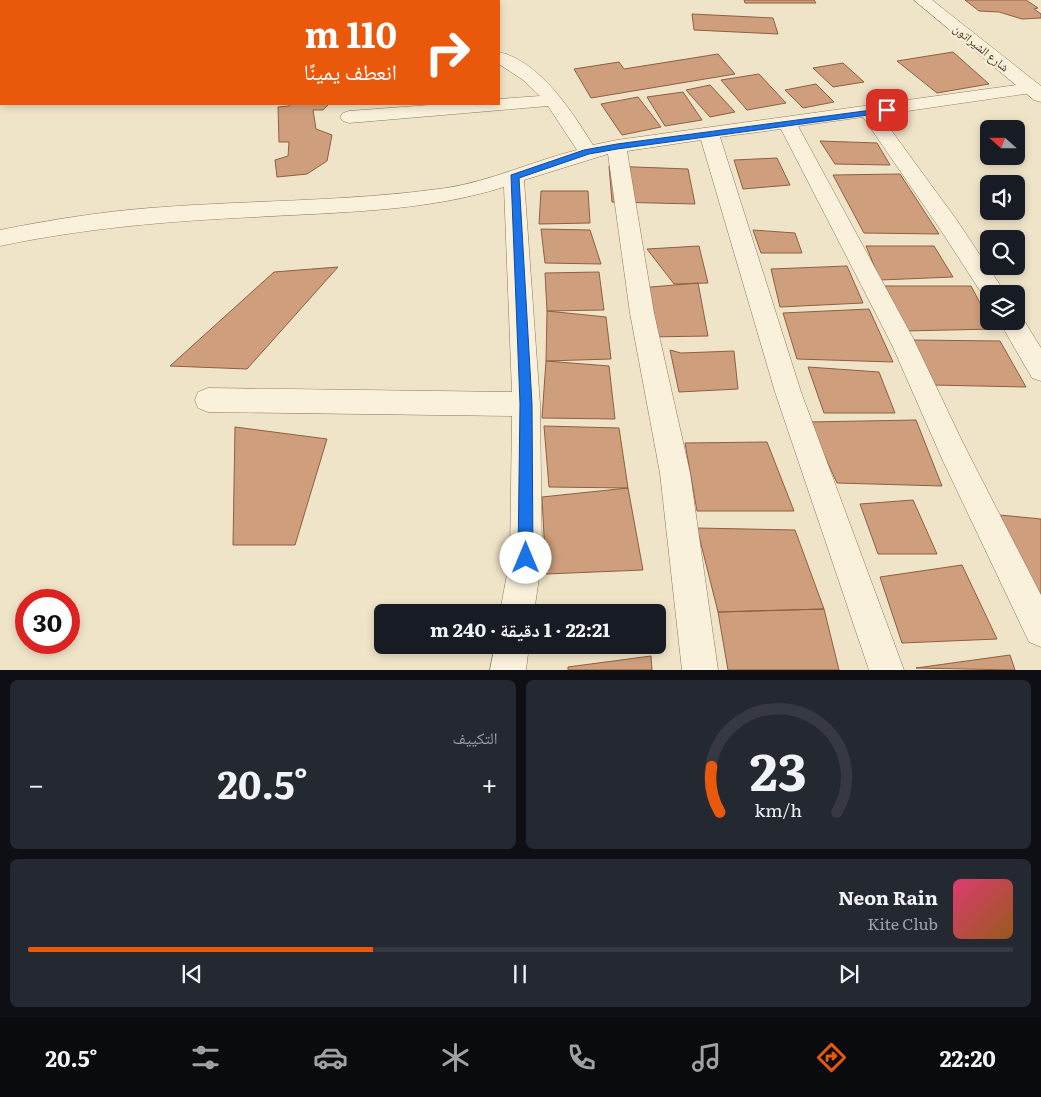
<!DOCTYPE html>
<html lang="ar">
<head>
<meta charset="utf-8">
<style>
  :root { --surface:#171b24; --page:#242831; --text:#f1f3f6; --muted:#9ea1a6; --line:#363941; --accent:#ea580c }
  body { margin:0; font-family:Literata,"Noto Naskh Arabic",serif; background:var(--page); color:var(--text); direction:rtl; height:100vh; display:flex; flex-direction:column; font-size:19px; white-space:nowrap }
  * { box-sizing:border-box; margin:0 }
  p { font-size:16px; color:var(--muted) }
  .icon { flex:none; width:28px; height:28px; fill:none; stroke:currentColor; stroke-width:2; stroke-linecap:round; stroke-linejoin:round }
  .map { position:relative; height:670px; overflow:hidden; direction:ltr }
  .panel { display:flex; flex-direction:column; gap:10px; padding:10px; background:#0d0f14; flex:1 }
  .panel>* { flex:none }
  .banner { position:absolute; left:0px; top:0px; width:500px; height:105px; box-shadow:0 2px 8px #0003; direction:rtl; background:#ea580c; color:#fff; overflow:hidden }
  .needle { width:32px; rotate:291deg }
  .buttons { position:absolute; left:980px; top:120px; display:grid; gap:10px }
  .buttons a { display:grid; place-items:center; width:45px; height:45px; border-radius:8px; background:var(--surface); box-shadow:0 2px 8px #0003; font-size:25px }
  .speed { position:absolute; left:15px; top:589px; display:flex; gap:10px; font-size:25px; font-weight:700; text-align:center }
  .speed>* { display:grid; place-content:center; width:65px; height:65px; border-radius:50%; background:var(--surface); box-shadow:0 2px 8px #0003; line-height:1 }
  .speed .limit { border:8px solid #d22; background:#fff; color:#111 }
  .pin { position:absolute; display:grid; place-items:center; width:42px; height:42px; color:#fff; margin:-21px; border-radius:10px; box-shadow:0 2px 8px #0006 }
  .me { position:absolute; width:55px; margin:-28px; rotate:0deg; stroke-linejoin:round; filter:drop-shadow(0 0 4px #0008) }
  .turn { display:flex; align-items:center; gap:18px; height:105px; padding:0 20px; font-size:22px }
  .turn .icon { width:65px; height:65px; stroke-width:2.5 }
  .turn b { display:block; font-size:35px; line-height:42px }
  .big { font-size:38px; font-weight:700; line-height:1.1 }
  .panel .card { flex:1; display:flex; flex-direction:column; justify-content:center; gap:8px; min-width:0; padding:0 18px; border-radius:8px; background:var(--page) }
  .panel .dial { align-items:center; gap:0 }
  .dial svg { height:130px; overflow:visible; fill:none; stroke:var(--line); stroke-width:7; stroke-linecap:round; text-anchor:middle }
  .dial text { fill:var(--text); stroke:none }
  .song { display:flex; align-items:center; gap:15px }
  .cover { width:60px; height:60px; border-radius:8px; background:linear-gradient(135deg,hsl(340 70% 55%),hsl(30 70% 35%)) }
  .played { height:5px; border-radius:2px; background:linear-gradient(90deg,var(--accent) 35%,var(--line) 35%) }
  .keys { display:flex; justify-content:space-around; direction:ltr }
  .heat { display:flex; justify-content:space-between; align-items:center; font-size:28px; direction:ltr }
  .panel .tiles { flex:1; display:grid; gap:10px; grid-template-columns:1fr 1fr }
  .card:last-child { grid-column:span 2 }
  .trip { position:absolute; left:374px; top:604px; width:292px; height:50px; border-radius:8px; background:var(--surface); box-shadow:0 2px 8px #0003; font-weight:700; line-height:50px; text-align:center; direction:rtl }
  .dock { display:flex; height:80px; justify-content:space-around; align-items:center; background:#090b0e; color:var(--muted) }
  .dock .icon { width:35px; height:35px }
  .dock .active { color:var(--accent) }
  .dock b { font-size:22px; color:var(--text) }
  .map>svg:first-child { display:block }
  .building { fill:#cf9f7d; stroke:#8d5f41 }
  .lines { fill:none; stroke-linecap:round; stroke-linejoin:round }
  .minor-casing { stroke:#8d765c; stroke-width:1 }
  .tertiary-casing { stroke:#8d765c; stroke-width:1 }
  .minor { fill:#faf1dc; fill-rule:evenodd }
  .tertiary { fill:#faf1dc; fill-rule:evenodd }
  .route { fill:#1a73e8; stroke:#114b97 }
  .labels { text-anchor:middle; stroke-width:5; stroke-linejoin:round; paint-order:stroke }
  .far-street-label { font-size:12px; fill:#3d2e20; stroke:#f7eed8 }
</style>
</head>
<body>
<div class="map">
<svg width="1041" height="670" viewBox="0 0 1041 670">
  <rect width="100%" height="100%" fill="#f0e4c8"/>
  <path class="building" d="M 744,0 L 814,0 L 816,3 L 745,3 Z
    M 965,0 L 1026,0 L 1038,8 L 1034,9 L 1041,14 L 1041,18 L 1022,19 L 999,12 L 979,11 Z
    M 692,14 L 773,18 L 778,34 L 694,30 Z
    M 953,52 L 989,84 L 937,93 L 897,61 Z
    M 718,54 L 735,74 L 591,98 L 574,69 L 619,62 L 624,69 Z
    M 843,63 L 864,82 L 833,87 L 813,68 Z
    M 759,74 L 786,103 L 747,110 L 721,80 Z
    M 816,84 L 834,102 L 803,108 L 785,90 Z
    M 710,85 L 735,112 L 710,117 L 686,90 Z
    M 683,92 L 702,120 L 665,126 L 647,97 Z
    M 638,97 L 661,127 L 622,135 L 601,104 Z
    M 290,104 L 329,104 L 323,110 L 313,110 L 316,129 L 332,135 L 327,161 L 307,174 L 277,177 L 275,160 L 288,156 L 289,142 L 279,142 L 278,107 L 289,106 Z
    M 820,141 L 877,143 L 890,165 L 835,164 Z
    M 777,158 L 790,185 L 743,189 L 734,160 Z
    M 609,166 L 688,169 L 695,204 L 612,202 Z
    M 900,174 L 939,234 L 864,233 L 833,175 Z
    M 541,191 L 588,191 L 590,223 L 539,224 Z
    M 541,229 L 590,230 L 601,264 L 545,263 Z
    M 753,230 L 795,233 L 802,253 L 761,253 Z
    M 699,246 L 708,283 L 674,284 L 647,249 Z
    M 866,246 L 934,246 L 953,277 L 880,280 Z
    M 847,266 L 863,303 L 780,307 L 771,269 Z
    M 338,267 L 247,369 L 170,366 L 274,272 Z
    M 599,272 L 604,310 L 547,311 L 545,273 Z
    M 698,283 L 708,336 L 647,337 L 639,288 Z
    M 883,286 L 971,286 L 994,329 L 904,331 Z
    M 869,309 L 893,362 L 797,359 L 783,313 Z
    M 547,311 L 606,317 L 611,359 L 546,361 Z
    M 911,340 L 1000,341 L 1026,387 L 931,385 Z
    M 670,350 L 681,353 L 734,351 L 738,389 L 679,392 Z
    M 546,361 L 609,366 L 615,419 L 542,418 Z
    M 808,367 L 879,372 L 895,413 L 824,413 Z
    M 916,420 L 942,486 L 837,483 L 809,422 Z
    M 544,426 L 619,428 L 628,488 L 549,487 Z
    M 235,427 L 327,439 L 295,545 L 233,545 Z
    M 767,442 L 794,511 L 697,511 L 685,443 Z
    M 628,488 L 643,570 L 546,574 L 542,497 Z
    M 913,500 L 937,554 L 878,554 L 860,504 Z
    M 1000,515 L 1041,519 L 1041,603 Z
    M 697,528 L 795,530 L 824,609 L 718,612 Z
    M 962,565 L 997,639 L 902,643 L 880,577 Z
    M 824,609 L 839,670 L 728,670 L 718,612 Z
    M 1010,655 L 1015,670 L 916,668 Z
    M 651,656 L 652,670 L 568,670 L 568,667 Z"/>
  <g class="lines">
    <defs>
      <path id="minor" d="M 380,0 L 396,0 L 396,1 L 380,1 Z
        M 0,12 L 1,12 L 1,22 L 0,22 Z
        M 499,52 C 541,62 572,112 593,145 L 617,140 L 1031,83 L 1037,84 L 1040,88 L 1037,92 L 1031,93 L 880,115 L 956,219 L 1006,294 L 989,294 L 989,301 L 986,300 L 940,229 L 863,117 L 798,126 L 913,338 L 963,443 L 1041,595 L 1041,647 L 1029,642 L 943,461 L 892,345 L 781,129 L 720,137 L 801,392 L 904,670 L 869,670 L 775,392 L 701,140 L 627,151 L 654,313 L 690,473 L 718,670 L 682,670 L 660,473 L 630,313 L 608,154 L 524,180 L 540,404 L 542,558 L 534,612 L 500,612 L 510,558 L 512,416 L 208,412 L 198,408 L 195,400 L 198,392 L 208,388 L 512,392 L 504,187 C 425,212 339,212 256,217 C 170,221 85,228 0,246 L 0,230 C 50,220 99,212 150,208 C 248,200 348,202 446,188 C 491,181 533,161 577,150 L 548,106 L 349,123 L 343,121 L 340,117 L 343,113 L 349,111 L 443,104 L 499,104 L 499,99 L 540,96 L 523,80 L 499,64 Z
        M 1016,313 L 1020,314 L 1041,348 L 1041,381 L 1032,378 L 999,321 L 1016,321 Z
        M 495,645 L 529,645 L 526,670 L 490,670 Z"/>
      <path id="tertiary" d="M 914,0 L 932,0 L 1041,86 L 1041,102 L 1034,100 Z"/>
    </defs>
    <use href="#minor" class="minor-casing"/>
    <use href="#tertiary" class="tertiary-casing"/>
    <use href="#minor" class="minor"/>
    <use href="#tertiary" class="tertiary"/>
  </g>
  <path class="route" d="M 887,108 L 891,110 L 890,112 L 617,149 L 589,154 L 519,178 L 532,404 L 533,558 L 531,563 L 526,566 L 520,563 L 518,558 L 520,404 L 511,175 L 584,150 L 617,144 Z"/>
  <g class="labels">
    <g class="far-street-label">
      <text transform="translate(981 48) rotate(39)" y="4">شارع الشيراتون</text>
    </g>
  </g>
</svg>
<div class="buttons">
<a><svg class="needle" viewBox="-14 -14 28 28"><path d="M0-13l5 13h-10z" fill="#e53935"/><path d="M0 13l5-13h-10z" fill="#9ea1a6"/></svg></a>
<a><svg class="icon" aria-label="sound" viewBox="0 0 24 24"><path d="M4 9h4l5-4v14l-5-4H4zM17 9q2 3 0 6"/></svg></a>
<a><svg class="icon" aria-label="search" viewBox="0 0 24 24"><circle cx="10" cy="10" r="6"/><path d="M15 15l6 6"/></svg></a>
<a><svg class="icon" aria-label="layers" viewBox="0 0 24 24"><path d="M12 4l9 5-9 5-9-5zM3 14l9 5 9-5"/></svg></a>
</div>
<div class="speed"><div class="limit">30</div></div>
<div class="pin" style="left:887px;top:110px;background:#d93025"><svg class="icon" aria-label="arrive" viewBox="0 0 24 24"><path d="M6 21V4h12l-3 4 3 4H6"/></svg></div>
<svg class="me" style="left:526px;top:558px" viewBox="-20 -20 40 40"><circle r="19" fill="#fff"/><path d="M0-13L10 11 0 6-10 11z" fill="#1a73e8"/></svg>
<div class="trip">22:21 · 1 دقيقة · 240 m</div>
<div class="banner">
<div class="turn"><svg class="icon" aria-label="right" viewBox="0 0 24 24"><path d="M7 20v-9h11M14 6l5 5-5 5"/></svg><div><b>110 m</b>انعطف يمينًا</div></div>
</div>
</div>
<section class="panel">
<div class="tiles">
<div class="card dial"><svg viewBox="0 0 100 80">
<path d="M14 69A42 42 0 1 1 86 69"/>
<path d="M14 69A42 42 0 0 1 9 41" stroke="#ea580c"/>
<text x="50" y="56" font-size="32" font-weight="700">23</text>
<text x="50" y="72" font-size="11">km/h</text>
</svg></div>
<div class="card"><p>التكييف</p>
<div class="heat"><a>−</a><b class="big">20.5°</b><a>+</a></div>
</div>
<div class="card">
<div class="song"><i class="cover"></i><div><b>Neon Rain</b><p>Kite Club</p></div></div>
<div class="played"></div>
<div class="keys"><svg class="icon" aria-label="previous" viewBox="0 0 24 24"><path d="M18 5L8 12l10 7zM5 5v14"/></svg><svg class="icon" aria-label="pause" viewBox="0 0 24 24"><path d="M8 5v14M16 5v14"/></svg><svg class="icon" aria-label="next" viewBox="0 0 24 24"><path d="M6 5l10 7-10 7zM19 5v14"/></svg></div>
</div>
</div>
</section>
<nav class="dock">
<b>22:20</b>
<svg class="icon active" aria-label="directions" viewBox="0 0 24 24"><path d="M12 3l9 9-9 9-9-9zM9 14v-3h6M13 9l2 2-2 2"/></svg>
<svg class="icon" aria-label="music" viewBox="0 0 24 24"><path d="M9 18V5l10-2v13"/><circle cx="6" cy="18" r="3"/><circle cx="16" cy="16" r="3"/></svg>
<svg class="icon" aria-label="phone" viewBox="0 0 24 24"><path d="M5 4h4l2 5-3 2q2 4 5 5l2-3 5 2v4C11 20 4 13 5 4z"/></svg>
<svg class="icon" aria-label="climate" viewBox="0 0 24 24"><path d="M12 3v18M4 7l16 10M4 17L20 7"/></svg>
<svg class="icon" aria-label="car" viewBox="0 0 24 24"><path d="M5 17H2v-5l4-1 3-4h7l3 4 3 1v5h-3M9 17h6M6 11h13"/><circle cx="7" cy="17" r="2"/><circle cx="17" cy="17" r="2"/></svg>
<svg class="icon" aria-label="filters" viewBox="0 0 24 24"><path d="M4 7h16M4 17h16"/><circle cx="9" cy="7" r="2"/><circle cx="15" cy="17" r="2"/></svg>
<b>20.5°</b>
</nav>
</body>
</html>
